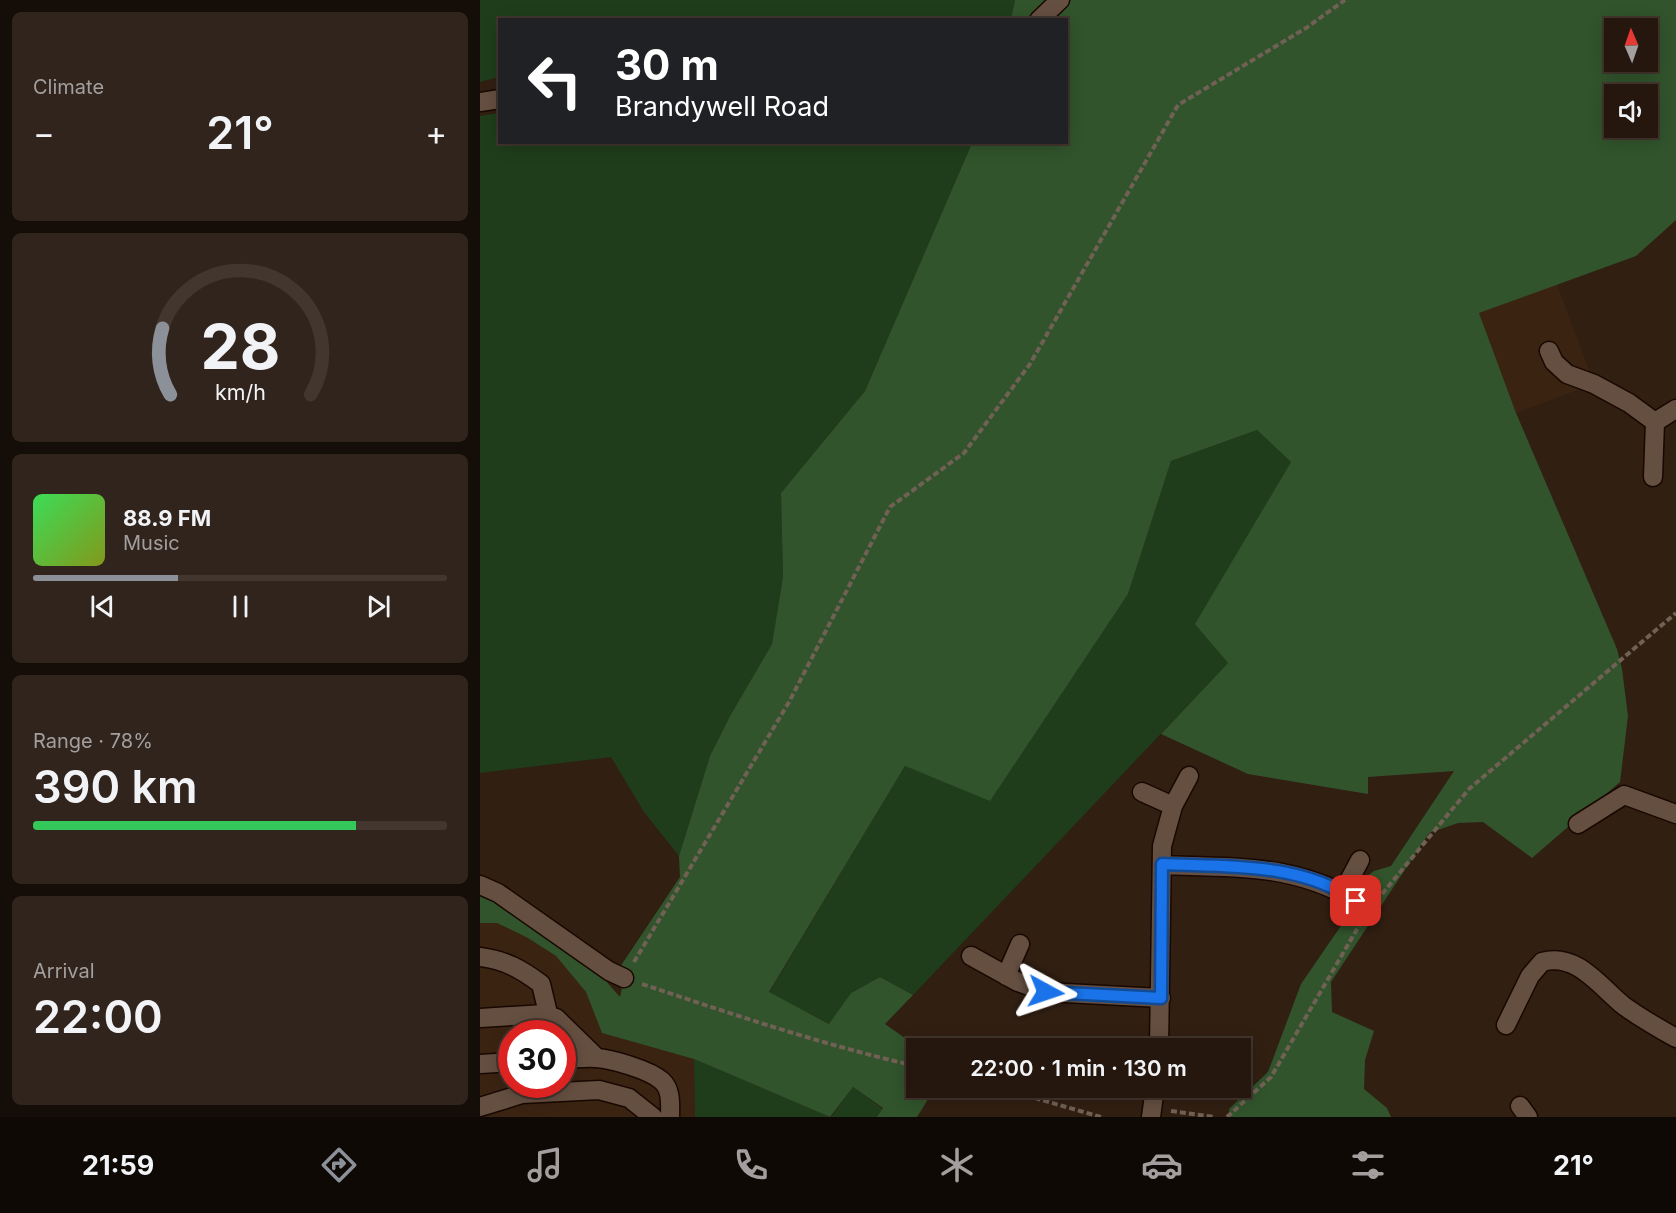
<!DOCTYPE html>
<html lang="en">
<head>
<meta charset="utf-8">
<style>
  :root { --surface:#25170e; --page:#31241c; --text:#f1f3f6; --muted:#a39f9e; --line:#42362e; --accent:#8c9099 }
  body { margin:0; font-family:Inter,sans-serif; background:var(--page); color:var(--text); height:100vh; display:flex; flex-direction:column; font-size:22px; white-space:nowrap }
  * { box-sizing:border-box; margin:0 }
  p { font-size:20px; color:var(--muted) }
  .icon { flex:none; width:33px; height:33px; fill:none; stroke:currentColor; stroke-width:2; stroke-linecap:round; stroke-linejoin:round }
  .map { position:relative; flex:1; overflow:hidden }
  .details { display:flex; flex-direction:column; gap:12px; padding:12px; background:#140d08; width:480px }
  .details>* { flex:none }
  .hud { position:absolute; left:18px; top:18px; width:570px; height:126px; border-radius:0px; box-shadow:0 3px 15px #0003,0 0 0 2px var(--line); background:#202124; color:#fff; overflow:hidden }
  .needle { width:39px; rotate:358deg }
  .controls { position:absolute; left:1124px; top:18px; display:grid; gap:12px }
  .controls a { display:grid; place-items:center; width:54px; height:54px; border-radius:0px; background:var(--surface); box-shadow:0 3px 15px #0003,0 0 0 2px var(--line); font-size:30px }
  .speed { position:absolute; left:18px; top:1020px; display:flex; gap:12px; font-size:30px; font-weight:700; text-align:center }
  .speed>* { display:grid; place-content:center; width:78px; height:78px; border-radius:50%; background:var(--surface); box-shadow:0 3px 15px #0003,0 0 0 2px var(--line); line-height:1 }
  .speed .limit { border:9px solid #d22; background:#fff; color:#111 }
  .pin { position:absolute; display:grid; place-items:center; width:51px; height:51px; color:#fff; margin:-26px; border-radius:12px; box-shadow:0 3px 9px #0006 }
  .me { position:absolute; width:66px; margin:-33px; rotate:95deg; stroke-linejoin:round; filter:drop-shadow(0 0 4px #0008) }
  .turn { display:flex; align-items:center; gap:21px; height:126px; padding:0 18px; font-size:27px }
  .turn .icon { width:78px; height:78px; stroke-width:2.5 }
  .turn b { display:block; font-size:42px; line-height:51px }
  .big { font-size:45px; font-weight:600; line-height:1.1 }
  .details .widget { flex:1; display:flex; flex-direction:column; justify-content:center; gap:9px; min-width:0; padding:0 21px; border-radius:9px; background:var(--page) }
  .details .dial { align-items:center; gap:0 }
  .dial svg { height:156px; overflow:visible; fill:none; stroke:var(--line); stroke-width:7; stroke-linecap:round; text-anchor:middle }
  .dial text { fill:var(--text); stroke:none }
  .song { display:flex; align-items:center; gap:18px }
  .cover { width:72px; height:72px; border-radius:9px; background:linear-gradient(135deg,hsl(130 70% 55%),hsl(70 70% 35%)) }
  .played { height:6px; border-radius:3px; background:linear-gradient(90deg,var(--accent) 35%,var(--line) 35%) }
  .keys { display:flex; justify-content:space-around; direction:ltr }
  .heat { display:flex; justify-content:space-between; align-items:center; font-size:33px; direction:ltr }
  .charge { height:9px; border-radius:4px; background:linear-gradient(90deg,#34c759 78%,var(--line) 0) }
  .trip { position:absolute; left:426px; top:1038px; width:345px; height:60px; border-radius:0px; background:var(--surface); box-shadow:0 3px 15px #0003,0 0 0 2px var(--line); font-weight:600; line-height:60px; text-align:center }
  .tabs { display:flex; height:96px; justify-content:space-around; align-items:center; background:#0f0906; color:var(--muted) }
  .tabs .icon { width:42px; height:42px }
  .tabs .selected { color:var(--accent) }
  .tabs b { font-size:27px; color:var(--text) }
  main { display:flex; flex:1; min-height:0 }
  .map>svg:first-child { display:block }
  .built { fill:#3b2312; fill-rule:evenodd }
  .green { fill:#1f3d1b }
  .forest { fill:#31542c; fill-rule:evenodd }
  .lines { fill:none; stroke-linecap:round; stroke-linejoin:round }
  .minor-casing { stroke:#190801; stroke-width:21 }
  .path { stroke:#716155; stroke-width:4; stroke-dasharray:6 3; stroke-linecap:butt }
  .minor { stroke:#654f41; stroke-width:18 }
  .route-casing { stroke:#114b97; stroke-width:15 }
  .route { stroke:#1a73e8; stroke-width:10 }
</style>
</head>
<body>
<main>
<section class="details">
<div class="widget"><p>Climate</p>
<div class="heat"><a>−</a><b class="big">21°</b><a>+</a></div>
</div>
<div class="widget dial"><svg viewBox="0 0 100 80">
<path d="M14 69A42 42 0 1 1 86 69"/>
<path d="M14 69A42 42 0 0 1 10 35" stroke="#8c9099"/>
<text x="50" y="56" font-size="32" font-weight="700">28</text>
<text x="50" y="72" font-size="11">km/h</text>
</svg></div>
<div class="widget">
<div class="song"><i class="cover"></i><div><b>88.9 FM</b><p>Music</p></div></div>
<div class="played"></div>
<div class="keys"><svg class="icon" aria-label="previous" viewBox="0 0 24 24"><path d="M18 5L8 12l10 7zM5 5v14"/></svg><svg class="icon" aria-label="pause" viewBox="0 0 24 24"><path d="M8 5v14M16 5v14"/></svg><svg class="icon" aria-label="next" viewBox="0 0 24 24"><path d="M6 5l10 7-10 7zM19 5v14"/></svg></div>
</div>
<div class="widget"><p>Range · 78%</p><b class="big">390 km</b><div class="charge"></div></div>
<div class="widget"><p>Arrival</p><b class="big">22:00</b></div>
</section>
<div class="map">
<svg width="1196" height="1117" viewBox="0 0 1196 1117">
  <rect width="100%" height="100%" fill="#311f12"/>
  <path class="built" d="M 1077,284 L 1114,384 L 1036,413 L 999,313 Z
    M 0,923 L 17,923 L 48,938 L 76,956 L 106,992 L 122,1033 L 214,1059 L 215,1117 L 0,1117 ZM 32,1034 L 82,1034 L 82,1084 L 32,1084 Z"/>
  <path class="green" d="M 0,0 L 535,0 L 531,20 L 20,20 L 19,77 L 0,82 Z
    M 19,113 L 20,142 L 492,143 L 385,391 L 301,493 L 303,577 L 292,644 L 250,716 L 230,756 L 199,856 L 164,812 L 131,757 L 0,773 L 0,116 Z
    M 777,430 L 811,462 L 716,624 L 748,663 L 433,995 L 400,977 L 371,993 L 350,1024 L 289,993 L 425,766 L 510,800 L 648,594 L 691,461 Z
    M 214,1059 L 350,1117 L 215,1117 Z
    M 373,1087 L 403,1109 L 397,1117 L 351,1117 Z"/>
  <path class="forest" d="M 535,0 L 1196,0 L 1196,220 L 1156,256 L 999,313 L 1036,413 L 1137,649 L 1142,669 L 1148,716 L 1140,782 L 1052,858 L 1003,822 L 978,823 L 949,833 L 851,982 L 852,1012 L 894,1031 L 885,1060 L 884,1089 L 907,1108 L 911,1117 L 750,1117 L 749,1109 L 788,1072 L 821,984 L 867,917 L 879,924 L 896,899 L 886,889 L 887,876 L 894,871 L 911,866 L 974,771 L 888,777 L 888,794 L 768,774 L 681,734 L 748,663 L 715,624 L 811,462 L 777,430 L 691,461 L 648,594 L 510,801 L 425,766 L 289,992 L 349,1024 L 371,993 L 400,977 L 433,995 L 405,1024 L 439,1048 L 436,1048 L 436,1088 L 455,1088 L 437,1117 L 397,1117 L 403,1108 L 373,1087 L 350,1117 L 214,1059 L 122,1033 L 106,992 L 76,956 L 48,938 L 17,923 L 0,923 L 0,894 L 14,899 L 116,970 L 140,997 L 144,978 L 140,967 L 200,877 L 199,856 L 230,756 L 250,716 L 292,644 L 303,577 L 301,493 L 385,391 L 492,143 L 586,142 L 586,20 L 531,19 ZM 1134,28 L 1167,28 L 1167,62 L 1134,62 ZM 1134,94 L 1167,94 L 1167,128 L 1134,128 Z"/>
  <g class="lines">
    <defs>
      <path id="minor" d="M 559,20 L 580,0
        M 0,102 L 20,99
        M 1069,351 L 1074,362 L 1087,374 L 1114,384 L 1149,403 L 1175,422 L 1173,477
        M 1175,422 L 1196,409
        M 662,792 L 693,806
        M 1098,824 L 1144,795 L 1196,814
        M 682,865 C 761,868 821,863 889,909
        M 0,885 L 18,893 L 129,971 L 144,978
        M 863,892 L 880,860
        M 491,956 L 538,982 L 566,992 L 681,998
        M 0,957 C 25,960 41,969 61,984 L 67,1009 L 64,1014 L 0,1018
        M 526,976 L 540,944
        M 64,1014 L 76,1018 L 117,1058
        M 1026,1025 L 1050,976 L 1062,962 C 1097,952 1120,987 1144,1006 C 1161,1018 1178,1028 1196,1038
        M 679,1048 L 682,846 L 693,806 L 709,776
        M 82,1059 C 93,1059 105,1057 116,1058 C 132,1059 170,1070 182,1081 C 192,1090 190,1106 190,1117
        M 0,1064 L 32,1062
        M 1040,1106 L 1048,1117
        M 0,1107 L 42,1094 L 119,1090 L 149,1098 L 173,1117
        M 671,1117 L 675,1088"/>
    </defs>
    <use href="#minor" class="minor-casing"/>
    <path class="path" d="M 902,894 L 989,789 L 1196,613
      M 154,962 L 309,702 L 410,507 L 484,453 L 550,364 L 698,105 L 826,28 L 865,0
      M 162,984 C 252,1014 343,1045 436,1066
      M 520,1088 L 621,1117
      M 691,1111 L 734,1117
      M 747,1117 L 791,1077 L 880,924"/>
    <use href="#minor" class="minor"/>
  </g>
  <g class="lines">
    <defs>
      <path id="route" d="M 566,992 L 681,998 L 682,864 C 747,867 820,862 876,901"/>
    </defs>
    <use href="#route" class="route-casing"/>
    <use href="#route" class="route"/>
  </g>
</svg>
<div class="controls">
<a><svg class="needle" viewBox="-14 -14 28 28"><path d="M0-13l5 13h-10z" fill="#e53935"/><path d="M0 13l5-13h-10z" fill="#a39f9e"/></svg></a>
<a><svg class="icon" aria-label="sound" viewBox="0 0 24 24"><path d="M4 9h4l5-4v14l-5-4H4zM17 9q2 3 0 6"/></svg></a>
</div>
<div class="speed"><div class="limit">30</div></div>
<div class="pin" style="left:876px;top:901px;background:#d93025"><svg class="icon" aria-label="arrive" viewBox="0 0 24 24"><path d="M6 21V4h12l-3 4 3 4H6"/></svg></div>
<svg class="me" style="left:566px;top:992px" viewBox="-20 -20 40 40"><path d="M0-17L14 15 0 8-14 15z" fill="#1a73e8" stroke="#fff" stroke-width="4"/></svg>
<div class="trip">22:00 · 1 min · 130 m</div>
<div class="hud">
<div class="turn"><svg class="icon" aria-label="left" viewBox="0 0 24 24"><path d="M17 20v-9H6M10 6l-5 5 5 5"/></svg><div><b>30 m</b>Brandywell Road</div></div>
</div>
</div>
</main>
<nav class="tabs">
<b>21:59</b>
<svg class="icon selected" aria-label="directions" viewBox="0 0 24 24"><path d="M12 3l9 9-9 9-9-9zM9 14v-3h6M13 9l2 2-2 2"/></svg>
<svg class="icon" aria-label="music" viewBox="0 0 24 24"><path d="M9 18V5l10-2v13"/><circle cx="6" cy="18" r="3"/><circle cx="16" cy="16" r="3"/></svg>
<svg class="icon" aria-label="phone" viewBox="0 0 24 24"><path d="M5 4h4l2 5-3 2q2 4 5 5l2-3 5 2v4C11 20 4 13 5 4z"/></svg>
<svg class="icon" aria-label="climate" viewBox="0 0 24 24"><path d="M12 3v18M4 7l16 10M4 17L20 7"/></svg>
<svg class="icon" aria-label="car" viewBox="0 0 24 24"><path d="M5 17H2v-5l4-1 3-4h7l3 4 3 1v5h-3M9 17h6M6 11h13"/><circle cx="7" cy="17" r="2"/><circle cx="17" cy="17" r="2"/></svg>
<svg class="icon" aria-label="filters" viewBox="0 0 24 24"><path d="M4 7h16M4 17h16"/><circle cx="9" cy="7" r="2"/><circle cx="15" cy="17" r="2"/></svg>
<b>21°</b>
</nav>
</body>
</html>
